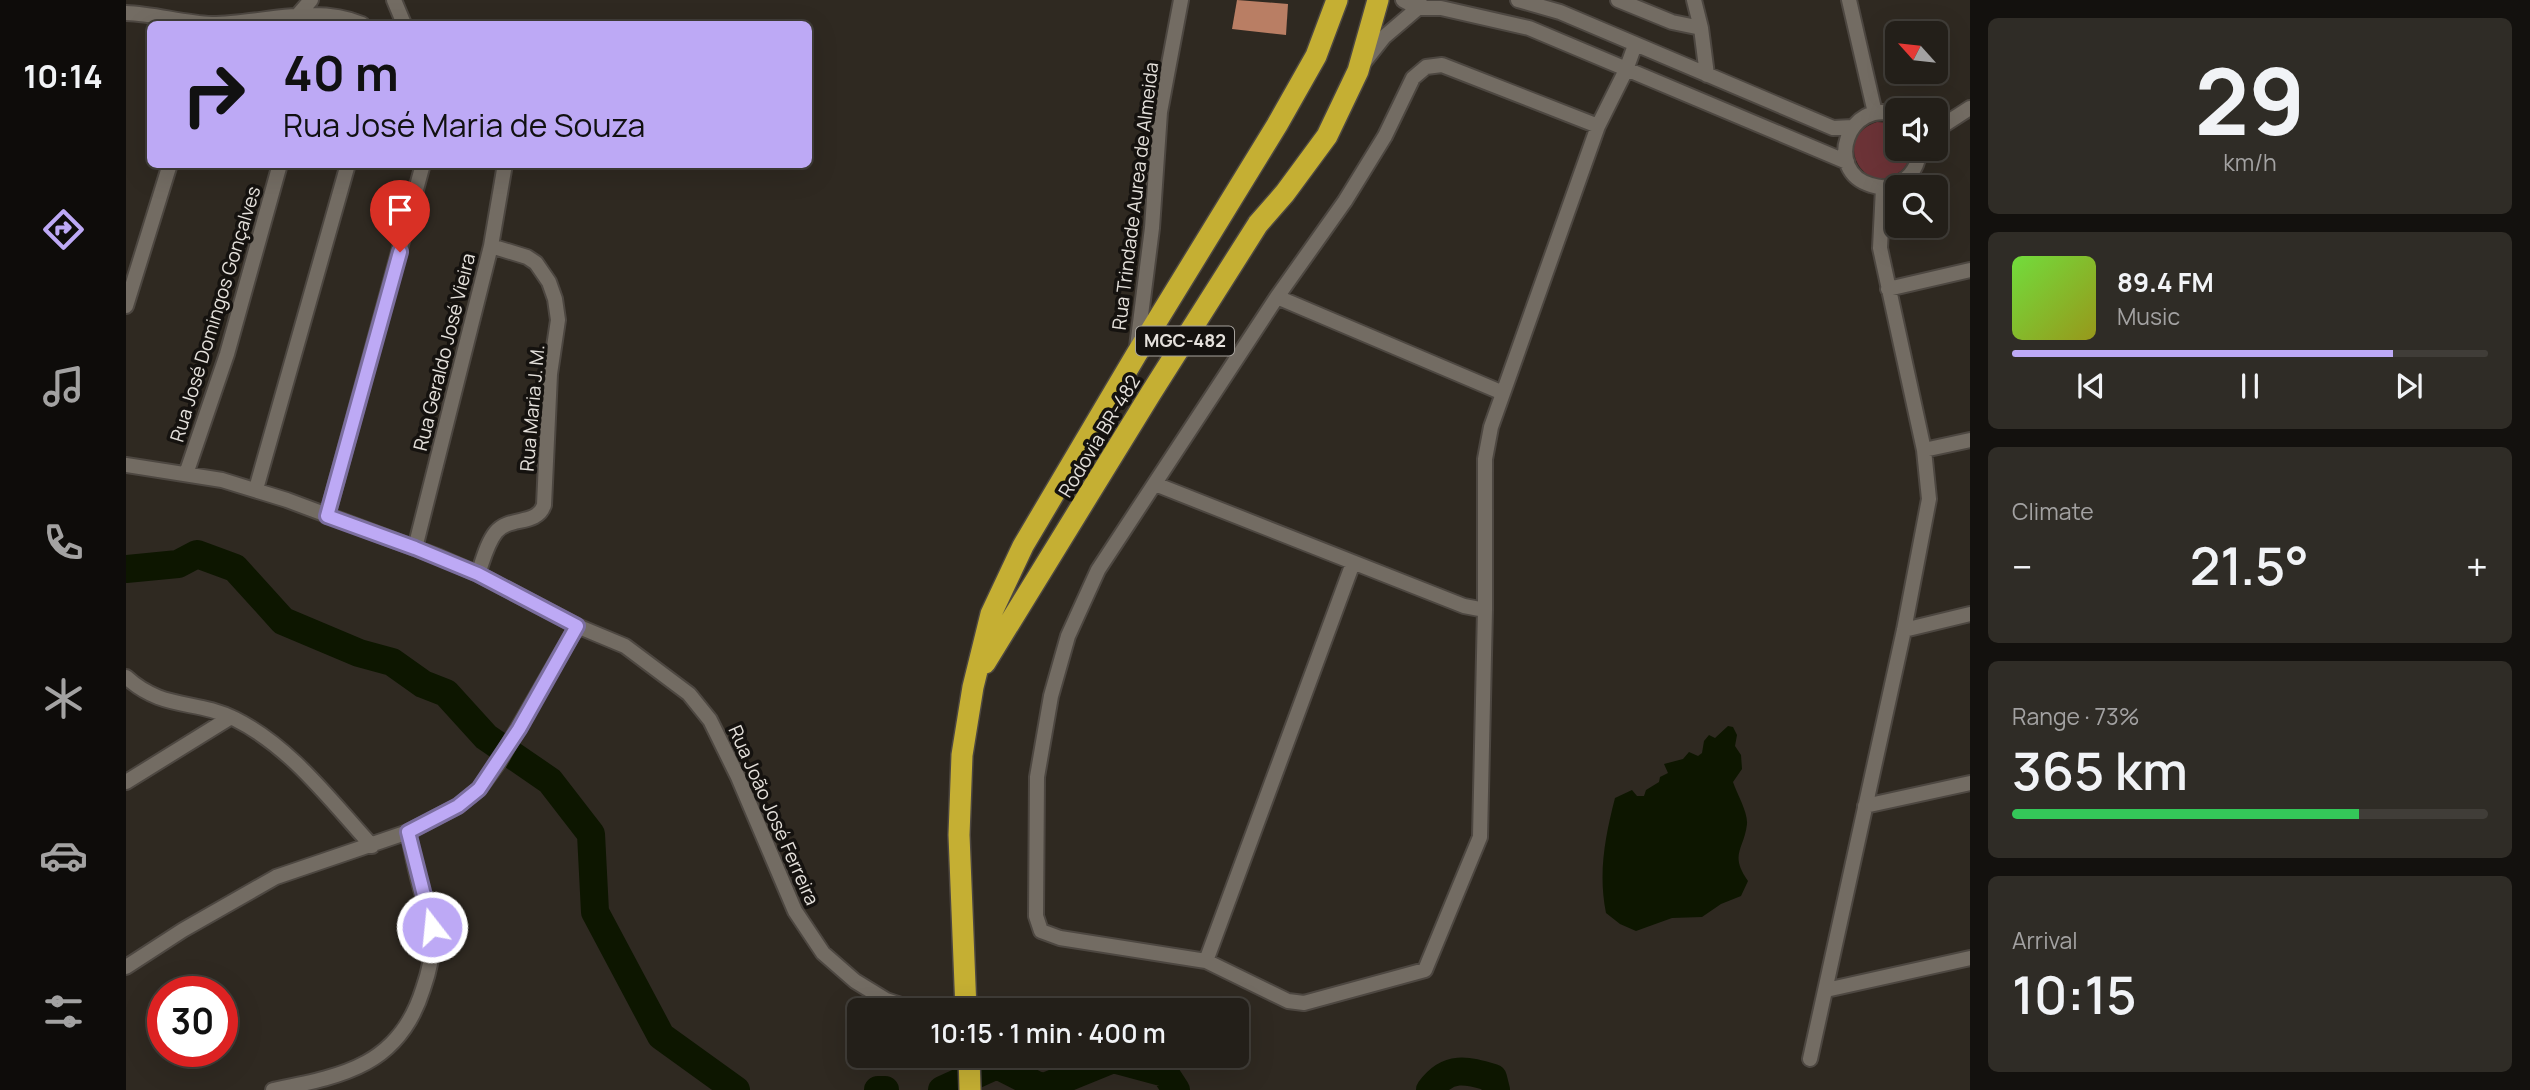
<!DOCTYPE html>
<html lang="en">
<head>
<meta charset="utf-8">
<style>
  :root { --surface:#231f19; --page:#2f2c26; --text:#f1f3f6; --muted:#a3a2a2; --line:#403d38; --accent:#bda9f5 }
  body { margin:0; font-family:Manrope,sans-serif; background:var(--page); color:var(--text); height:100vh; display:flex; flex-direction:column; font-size:26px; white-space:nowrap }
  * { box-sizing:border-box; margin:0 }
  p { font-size:23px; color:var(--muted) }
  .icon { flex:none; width:38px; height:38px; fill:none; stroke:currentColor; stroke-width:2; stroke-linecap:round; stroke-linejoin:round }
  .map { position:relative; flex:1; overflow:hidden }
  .drawer { display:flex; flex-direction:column; gap:18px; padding:18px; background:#13110e; width:560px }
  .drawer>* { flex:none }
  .hud { position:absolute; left:21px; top:21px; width:665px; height:147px; border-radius:10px; box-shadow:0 7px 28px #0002,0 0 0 2px var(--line); background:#bda9f5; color:#111; overflow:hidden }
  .needle { width:46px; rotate:297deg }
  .buttons { position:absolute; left:1759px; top:21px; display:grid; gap:14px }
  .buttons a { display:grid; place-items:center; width:63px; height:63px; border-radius:10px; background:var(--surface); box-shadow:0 7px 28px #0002,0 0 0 2px var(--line); font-size:35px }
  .speed { position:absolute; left:21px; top:976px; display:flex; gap:14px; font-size:35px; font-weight:700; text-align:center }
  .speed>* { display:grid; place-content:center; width:91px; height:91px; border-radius:50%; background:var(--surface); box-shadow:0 7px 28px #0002,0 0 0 2px var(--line); line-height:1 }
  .speed .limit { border:10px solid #d22; background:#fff; color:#111 }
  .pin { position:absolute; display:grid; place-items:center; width:60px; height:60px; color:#fff; margin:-72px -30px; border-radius:50% 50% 50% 0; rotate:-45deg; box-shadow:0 0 7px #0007 }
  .pin .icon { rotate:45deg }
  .me { position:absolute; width:77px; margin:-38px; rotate:344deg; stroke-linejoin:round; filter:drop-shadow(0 0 5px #0008) }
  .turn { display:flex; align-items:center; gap:24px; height:147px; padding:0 21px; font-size:32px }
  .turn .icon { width:91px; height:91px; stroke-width:2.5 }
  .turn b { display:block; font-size:49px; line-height:60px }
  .big { font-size:52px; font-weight:600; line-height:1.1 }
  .drawer .card { flex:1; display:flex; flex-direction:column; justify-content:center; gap:10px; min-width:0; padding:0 24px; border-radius:10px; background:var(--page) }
  .drawer .dial { align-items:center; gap:0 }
  .dial b { font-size:91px; line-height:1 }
  .song { display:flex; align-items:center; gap:21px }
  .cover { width:84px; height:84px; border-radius:10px; background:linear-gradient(135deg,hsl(100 70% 55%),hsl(60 70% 35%)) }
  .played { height:7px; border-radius:4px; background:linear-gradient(90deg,var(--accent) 80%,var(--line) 80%) }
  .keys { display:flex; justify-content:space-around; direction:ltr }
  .heat { display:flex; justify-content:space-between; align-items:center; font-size:38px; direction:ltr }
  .charge { height:10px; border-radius:5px; background:linear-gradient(90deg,#34c759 73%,var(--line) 0) }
  .trip { position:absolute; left:721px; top:998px; width:402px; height:70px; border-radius:10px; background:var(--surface); box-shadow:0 7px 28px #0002,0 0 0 2px var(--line); font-weight:600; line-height:70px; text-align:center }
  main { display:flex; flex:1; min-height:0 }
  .tabs { display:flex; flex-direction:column; width:126px; justify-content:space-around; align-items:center; background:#0e0c0a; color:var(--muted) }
  .tabs .icon { width:49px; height:49px }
  .tabs .active { color:var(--accent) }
  .tabs b { font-size:32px; color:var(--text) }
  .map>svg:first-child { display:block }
  .green { fill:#6c3337 }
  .water { fill:#0d1600 }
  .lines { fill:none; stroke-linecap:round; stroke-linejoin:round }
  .river { stroke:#0d1600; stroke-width:28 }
  .building { fill:#b97e64 }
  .street-casing { stroke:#4d4741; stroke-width:18 }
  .highway-casing { stroke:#4d4741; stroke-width:24 }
  .street { stroke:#736c63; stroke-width:14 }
  .highway { stroke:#c5af33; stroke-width:21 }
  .route-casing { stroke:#7b6e9f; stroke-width:18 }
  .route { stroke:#bda9f5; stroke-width:12 }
  .labels { text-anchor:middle; stroke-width:7; stroke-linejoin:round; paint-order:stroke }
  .shield { fill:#15120f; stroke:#a7a39e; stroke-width:2 }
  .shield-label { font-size:18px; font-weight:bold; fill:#e5e1dc }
  .street-label { font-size:19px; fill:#e5e1dc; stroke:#15120f }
</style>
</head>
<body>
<main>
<nav class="tabs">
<b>10:14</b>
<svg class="icon active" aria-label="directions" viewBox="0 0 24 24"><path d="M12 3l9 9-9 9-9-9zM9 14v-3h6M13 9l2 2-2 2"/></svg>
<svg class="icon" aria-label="music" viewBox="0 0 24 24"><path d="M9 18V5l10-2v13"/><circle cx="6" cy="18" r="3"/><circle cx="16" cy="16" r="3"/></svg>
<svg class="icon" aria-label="phone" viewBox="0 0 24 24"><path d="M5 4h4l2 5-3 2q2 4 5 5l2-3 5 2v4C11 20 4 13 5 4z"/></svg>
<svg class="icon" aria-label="climate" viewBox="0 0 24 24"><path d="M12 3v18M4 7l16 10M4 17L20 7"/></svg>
<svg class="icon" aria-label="car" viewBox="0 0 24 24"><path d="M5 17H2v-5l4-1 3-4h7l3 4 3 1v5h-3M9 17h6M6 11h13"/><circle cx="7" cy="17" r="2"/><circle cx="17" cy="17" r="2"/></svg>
<svg class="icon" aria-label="filters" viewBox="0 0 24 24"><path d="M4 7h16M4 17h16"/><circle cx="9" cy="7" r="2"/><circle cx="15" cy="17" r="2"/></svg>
</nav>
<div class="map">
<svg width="1844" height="1090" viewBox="0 0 1844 1090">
  <rect width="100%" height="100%" fill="#2f2921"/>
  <path class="green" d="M 1751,122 L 1764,123 L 1771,126 L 1771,149 L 1784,149 C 1784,159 1781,167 1772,173 C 1737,197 1705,137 1751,122 Z"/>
  <path class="water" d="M 1602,726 L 1607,727 L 1611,735 L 1609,746 L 1615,755 L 1616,769 L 1607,782 C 1611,794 1622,812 1621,824 C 1618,850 1603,854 1622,881 L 1615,896 L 1595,904 L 1576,917 L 1546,918 L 1510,931 L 1494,924 L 1480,913 C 1472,873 1479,837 1489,798 L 1506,790 L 1511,796 L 1518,796 L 1520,790 L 1533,782 L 1534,777 L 1542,773 L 1538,764 L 1557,759 L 1563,752 L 1572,756 L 1576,753 L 1578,741 L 1583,735 L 1589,738 Z"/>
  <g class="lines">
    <path class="river" d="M 0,569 L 52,564 L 71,554 L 109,568 L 157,621 L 233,653 L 266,662 L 297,684 L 320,693 L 360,737 L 424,781 L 465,834 L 469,912 L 535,1036 L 610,1090
      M 752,1090 L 759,1090
      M 816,1090 L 871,1065 L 916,1088 L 987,1059 L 1039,1073 L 1050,1090
      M 1304,1090 C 1322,1065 1341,1070 1367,1078 L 1370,1090"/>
  </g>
  <path class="building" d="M 1111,0 L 1162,4 L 1160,35 L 1106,29 Z"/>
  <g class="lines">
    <defs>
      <path id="street" d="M 268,0 L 278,24
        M 1277,0 L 1292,8 L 1315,8 L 1403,28 L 1721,162
        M 1392,0 L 1434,12 L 1707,128 L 1727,127
        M 1492,0 L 1546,22 L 1575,28
        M 1568,0 L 1575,28 L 1581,75
        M 1723,0 L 1749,113
        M 0,13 C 29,14 57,23 86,24 C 136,24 187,4 236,24
        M 171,16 L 185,0
        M 1239,61 L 1258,37 L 1292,8 L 1294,3
        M 1771,115 C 1722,97 1697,171 1745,185 C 1754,188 1763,188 1771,184 C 1786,177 1793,164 1793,149
        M 1472,126 L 1316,65 L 1300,67 L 1287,78 L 1259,136 L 1219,201 L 1151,297 L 972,570 L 942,636 L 925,696 L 911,777 L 910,916 L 915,931 L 934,938 L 1080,961 L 1162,1001 L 1178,1003 L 1299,970 L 1354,837 L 1359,610 L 1359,459 L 1365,427 L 1472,126 L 1500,70 L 1509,45
        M 1810,130 L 1844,108
        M 1762,289 L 1844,270
        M 1151,297 L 1377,393
        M 0,306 L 44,164
        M 1011,347 L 1026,228 L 1034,112 L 1055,0
        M 1798,450 L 1844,440
        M 0,465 L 96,480 L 161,500 L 313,557 L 352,574 L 451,626 L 499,646 L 563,694 L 584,720 L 612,777 L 669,911 L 697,953 L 729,981 L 760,1000 L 790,1010
        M 60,474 L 101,354 L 154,164
        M 1029,484 L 1338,606 L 1359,610
        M 130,489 L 222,164
        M 201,516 L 297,164
        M 289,548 L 365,246 L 379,164
        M 352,574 C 357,560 361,543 370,532 C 383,516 411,526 418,505 L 424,374 L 432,320 L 429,299 L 423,282 L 410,263 L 401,257 L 365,246
        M 1778,630 L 1844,614
        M 0,677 C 37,711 70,699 109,719 C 165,747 204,800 246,846
        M 0,782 L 105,717
        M 1739,806 L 1844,783
        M 1080,961 L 1227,563
        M 0,967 L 57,930 L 150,877 L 282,832 L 332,806 L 353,789 L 372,763 L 451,626
        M 1700,990 L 1844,958
        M 1684,1059 L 1778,630 L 1803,499 L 1798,450 L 1754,248 L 1757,188
        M 147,1090 C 217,1076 273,1066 297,989 C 304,969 309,948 306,926 C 303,912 297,899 294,885 C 289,868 286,850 282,832"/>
      <path id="highway" d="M 859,663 L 1025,393 L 1132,224 L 1159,193 L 1201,136 L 1232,71 L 1252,0
        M 840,1010 L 833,835 L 836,755 L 847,687 L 865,614 L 897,546 L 1010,355 L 1151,125 L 1190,56 L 1211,0
        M 843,1055 L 844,1090"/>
    </defs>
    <use href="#street" class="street-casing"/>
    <use href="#highway" class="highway-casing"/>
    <use href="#street" class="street"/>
    <use href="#highway" class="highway"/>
  </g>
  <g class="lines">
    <defs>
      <path id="route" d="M 274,252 L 201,516 L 289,548 L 352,574 L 451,626 L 393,729 L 353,789 L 332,806 L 282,832 L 306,927"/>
    </defs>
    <use href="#route" class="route-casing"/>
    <use href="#route" class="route"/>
  </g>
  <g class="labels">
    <rect class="shield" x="1010" y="326.5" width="98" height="29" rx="5"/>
    <g class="shield-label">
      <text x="1059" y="347">MGC-482</text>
    </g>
    <g class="street-label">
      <text transform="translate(1009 196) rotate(-83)" y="7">Rua Trindade Aurea de Almeida</text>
      <text transform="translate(89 314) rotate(-73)" y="7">Rua José Domingos Gonçalves</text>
      <text transform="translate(318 352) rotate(-76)" y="7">Rua Geraldo José Vieira</text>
      <text transform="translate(406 408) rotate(-85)" y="7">Rua Maria J. M.</text>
      <text transform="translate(973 436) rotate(-59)" y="7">Rodovia BR-482</text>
      <text transform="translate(648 815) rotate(66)" y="7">Rua João José Ferreira</text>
    </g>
  </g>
</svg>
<div class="buttons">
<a><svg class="needle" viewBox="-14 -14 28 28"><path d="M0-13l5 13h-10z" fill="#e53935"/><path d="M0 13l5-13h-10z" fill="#a3a2a2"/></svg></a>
<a><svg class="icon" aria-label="sound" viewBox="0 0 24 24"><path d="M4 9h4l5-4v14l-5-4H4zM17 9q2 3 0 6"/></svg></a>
<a><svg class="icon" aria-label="search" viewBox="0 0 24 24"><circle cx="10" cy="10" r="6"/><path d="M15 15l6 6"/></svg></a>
</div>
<div class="speed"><div class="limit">30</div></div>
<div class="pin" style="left:274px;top:252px;background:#d93025"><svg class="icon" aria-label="arrive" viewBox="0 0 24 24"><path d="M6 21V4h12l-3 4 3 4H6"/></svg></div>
<svg class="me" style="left:306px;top:927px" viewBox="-20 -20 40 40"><circle r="17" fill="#bda9f5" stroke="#fff" stroke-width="3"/><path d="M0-11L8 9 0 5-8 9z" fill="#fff"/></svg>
<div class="trip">10:15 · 1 min · 400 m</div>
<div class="hud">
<div class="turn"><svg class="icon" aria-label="right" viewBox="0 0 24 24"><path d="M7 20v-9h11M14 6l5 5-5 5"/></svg><div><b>40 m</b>Rua José Maria de Souza</div></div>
</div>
</div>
<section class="drawer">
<div class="card dial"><b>29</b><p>km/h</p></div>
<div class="card">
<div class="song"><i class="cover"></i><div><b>89.4 FM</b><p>Music</p></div></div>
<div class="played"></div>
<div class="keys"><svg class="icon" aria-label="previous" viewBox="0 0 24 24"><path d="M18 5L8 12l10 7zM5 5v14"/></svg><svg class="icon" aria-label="pause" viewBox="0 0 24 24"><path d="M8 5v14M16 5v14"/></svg><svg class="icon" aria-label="next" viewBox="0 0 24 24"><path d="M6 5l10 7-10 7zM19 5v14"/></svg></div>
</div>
<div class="card"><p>Climate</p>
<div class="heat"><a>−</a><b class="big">21.5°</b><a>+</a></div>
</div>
<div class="card"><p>Range · 73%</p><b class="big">365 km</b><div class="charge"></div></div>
<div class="card"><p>Arrival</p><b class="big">10:15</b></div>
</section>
</main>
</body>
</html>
